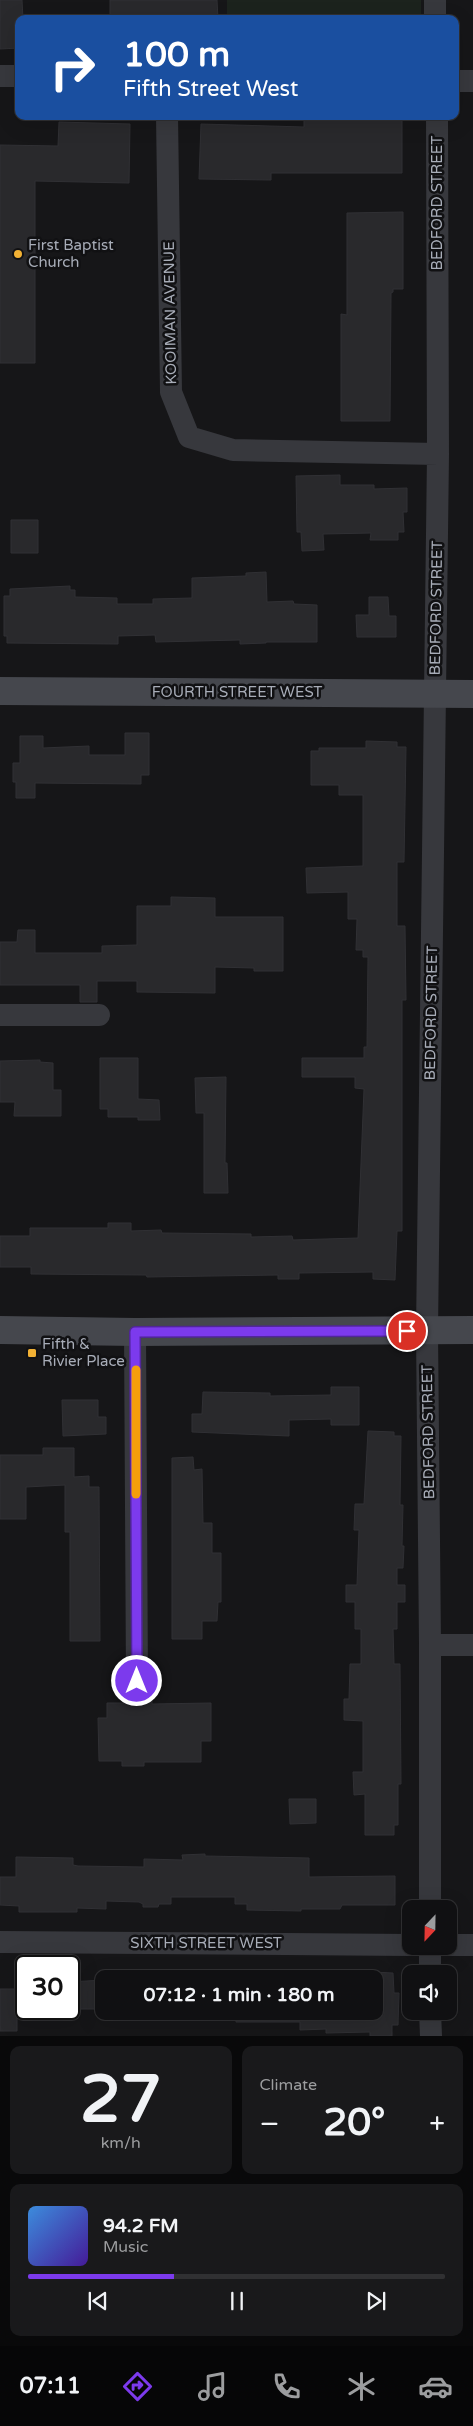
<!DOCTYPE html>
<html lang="en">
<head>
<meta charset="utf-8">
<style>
  :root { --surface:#101012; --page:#19191b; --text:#f1f3f6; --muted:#9c9d9f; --line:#303032; --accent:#7c3aed }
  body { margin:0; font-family:"Varela Round",sans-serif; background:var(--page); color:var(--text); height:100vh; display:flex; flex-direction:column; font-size:19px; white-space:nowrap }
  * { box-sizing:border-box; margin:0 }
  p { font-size:16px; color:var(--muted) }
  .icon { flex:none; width:28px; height:28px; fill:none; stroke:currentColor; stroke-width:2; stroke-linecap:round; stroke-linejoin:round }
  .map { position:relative; height:2036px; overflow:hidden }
  .drawer { display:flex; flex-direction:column; gap:10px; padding:10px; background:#09090a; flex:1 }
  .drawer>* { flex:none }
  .guide { position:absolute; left:15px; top:15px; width:444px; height:105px; border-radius:10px; box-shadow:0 5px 20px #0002,0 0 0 1px var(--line); background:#1a4fa0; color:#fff; overflow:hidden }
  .needle { width:32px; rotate:202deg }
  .fabs { position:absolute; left:402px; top:1900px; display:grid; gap:10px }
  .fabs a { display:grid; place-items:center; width:55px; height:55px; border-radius:10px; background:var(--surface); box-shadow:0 5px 20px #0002,0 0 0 1px var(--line); font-size:25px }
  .speed { position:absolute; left:15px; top:1955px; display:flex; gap:10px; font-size:25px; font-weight:700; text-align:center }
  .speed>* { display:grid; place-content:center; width:65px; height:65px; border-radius:50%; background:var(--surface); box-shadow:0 5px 20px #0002,0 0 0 1px var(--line); line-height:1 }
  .speed .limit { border:2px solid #111; border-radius:8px; background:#fff; color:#111 }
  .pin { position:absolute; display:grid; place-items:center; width:42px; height:42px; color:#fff; margin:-21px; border:2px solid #fff; border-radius:50%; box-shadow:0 1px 5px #0007 }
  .me { position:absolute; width:55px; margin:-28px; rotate:0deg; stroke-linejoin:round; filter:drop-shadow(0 0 4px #0008) }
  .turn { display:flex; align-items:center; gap:18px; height:105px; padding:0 25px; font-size:22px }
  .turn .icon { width:65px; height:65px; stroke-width:2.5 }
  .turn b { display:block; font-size:35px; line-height:42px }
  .big { font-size:38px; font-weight:700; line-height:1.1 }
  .drawer .tile { flex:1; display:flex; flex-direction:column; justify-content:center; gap:8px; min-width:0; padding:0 18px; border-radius:10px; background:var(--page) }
  .drawer .dial { align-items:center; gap:0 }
  .dial b { font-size:65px; line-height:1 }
  .song { display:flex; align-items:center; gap:15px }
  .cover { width:60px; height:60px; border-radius:8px; background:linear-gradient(135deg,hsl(210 70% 55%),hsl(260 70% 35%)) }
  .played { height:5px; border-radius:2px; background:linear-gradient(90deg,var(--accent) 35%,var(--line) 35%) }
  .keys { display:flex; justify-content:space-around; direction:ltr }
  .heat { display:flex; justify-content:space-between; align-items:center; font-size:28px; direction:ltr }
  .drawer .tiles { flex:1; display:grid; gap:10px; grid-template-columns:1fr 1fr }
  .tile:last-child { grid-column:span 2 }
  .trip { position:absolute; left:95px; top:1970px; width:288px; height:50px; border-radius:10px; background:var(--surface); box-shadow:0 5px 20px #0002,0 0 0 1px var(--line); font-weight:700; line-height:50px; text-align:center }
  .dock { display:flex; height:80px; justify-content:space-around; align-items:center; background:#060607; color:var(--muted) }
  .dock .icon { width:35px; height:35px }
  .dock .selected { color:var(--accent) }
  .dock b { font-size:22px; color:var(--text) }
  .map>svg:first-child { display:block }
  .green { fill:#1c231d }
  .building { fill:#29292c; stroke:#303034 }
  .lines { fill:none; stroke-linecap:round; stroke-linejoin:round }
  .street { stroke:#37383d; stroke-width:22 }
  .secondary { stroke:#45474d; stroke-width:28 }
  .route-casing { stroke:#51269a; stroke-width:12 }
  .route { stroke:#7c3aed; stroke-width:9 }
  .slow { stroke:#f59e0b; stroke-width:9 }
  .poi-dot { fill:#f2b134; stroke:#111113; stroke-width:2 }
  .labels { text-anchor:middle; stroke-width:5; stroke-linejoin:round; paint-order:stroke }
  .street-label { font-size:15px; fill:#a8adb8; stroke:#111113 }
  .poi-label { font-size:15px; fill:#a8adb8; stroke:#111113; text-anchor:start }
</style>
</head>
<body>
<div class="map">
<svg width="473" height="2036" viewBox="0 0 473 2036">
  <rect width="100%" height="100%" fill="#161618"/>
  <path class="green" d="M 227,0 L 421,0 L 421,19 L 227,19 Z"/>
  <path class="building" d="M 0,0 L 22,0 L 23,19 L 19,19 L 19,48 L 0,49 Z
    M 110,0 L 217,0 L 218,19 L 110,19 Z
    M 304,119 L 402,119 L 402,173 L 271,173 L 271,180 L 199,179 L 201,124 L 304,127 Z
    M 59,122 L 130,124 L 129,183 L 35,181 L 35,363 L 0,363 L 0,145 L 58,146 Z
    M 403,212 L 403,289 L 393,289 L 393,292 L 391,293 L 390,421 L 341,421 L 341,314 L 347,315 L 347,213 Z
    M 340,475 L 340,485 L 374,485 L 374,489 L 407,488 L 407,512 L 403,512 L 404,532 L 398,532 L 398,540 L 370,540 L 371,533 L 323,534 L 324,550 L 302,551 L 301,532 L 297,532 L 296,476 Z
    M 11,520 L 38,520 L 38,553 L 11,553 Z
    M 266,572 L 267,602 L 293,601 L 294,604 L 317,605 L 317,642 L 266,642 L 266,643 L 240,644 L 240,640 L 156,642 L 155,635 L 118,636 L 118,644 L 7,643 L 7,636 L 4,636 L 4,596 L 10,596 L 10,589 L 70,586 L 70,590 L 75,590 L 75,597 L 117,598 L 117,604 L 153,604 L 153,599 L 192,598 L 192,578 L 246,576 L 246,573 Z
    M 369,597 L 388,597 L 389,616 L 396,616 L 396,637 L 357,637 L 356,615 L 369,615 Z
    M 125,733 L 149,733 L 149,775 L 141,775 L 141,784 L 35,783 L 35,798 L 16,798 L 16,782 L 13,782 L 13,763 L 20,763 L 20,736 L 43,736 L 43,748 L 89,746 L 89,755 L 125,755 Z
    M 366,741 L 397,742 L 397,747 L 406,747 L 404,862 L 397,862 L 397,926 L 405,926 L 406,1000 L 402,1000 L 402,1231 L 397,1231 L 395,1280 L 373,1279 L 373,1272 L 299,1273 L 299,1279 L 278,1279 L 278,1275 L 147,1277 L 146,1275 L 31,1274 L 31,1267 L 0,1267 L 0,1236 L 30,1236 L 30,1228 L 108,1228 L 108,1223 L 131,1223 L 131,1231 L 161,1230 L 162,1233 L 251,1234 L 251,1237 L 292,1236 L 293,1240 L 358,1238 L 364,1089 L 355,1088 L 355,1077 L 302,1077 L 302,1058 L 364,1058 L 364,1047 L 367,1047 L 368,957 L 363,957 L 363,950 L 356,950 L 357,919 L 348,919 L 348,892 L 307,893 L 306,868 L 363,866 L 363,795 L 339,795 L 339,785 L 311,785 L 311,751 L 319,751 L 319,748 L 366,748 Z
    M 171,897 L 215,898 L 215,917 L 283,917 L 283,971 L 254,971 L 254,968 L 215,967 L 215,993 L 137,992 L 137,981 L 97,981 L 97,1002 L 80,1002 L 80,985 L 0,985 L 0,942 L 17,942 L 18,930 L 35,930 L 35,953 L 102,953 L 102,946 L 137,945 L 137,906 L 171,906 Z
    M 100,1058 L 138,1058 L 138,1099 L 159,1100 L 160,1120 L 138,1120 L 138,1117 L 108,1117 L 108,1109 L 100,1109 Z
    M 40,1060 L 40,1062 L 53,1063 L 53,1090 L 61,1090 L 61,1116 L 14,1116 L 15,1102 L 0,1102 L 0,1061 Z
    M 226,1077 L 225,1163 L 227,1163 L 228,1193 L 204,1193 L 204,1113 L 196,1113 L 195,1078 Z
    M 331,1387 L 359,1387 L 359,1425 L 331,1425 L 331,1419 L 289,1420 L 289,1436 L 192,1432 L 192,1414 L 202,1414 L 203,1392 L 270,1393 L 270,1396 L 331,1395 Z
    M 62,1400 L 98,1400 L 98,1417 L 106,1417 L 106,1434 L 63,1436 Z
    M 368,1431 L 394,1432 L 394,1436 L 401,1436 L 400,1505 L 403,1505 L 402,1546 L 404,1546 L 403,1568 L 397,1568 L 397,1585 L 405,1585 L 405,1602 L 397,1602 L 397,1629 L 393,1629 L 394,1664 L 400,1664 L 401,1784 L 398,1784 L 398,1825 L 394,1825 L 394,1835 L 365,1835 L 365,1794 L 354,1795 L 353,1772 L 363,1772 L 363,1721 L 344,1720 L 344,1699 L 349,1699 L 350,1664 L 361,1664 L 361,1629 L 355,1629 L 355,1602 L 346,1602 L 346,1585 L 357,1585 L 359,1530 L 354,1530 L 355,1504 L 364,1504 Z
    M 43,1448 L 74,1448 L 74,1477 L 89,1476 L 89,1487 L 99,1487 L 100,1641 L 70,1641 L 70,1532 L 65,1532 L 65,1485 L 26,1487 L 26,1519 L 0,1519 L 0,1455 L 43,1455 Z
    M 193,1457 L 194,1470 L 202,1469 L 203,1523 L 212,1523 L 212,1553 L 221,1553 L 221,1602 L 218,1602 L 217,1621 L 202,1621 L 202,1639 L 172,1639 L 172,1458 Z
    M 131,1699 L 152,1699 L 152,1704 L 211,1703 L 211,1741 L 201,1741 L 201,1762 L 144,1762 L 144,1766 L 122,1766 L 122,1761 L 99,1761 L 98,1718 L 107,1718 L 107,1703 L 131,1703 Z
    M 289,1799 L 316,1799 L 316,1823 L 290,1824 Z
    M 205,1854 L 205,1856 L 309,1858 L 309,1877 L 395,1876 L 395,1905 L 342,1905 L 340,1909 L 301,1909 L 301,1911 L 247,1910 L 247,1904 L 235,1904 L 235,1897 L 171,1897 L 171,1904 L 159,1904 L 158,1907 L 143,1907 L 143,1904 L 139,1902 L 106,1901 L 106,1909 L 77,1908 L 77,1912 L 19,1912 L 19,1906 L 0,1905 L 0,1877 L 16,1877 L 16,1857 L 73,1858 L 73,1865 L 78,1866 L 144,1867 L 144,1859 L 183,1860 L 182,1855 Z
    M 329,1970 L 393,1973 L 394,1993 L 399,1993 L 398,2025 L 392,2025 L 392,2036 L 370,2036 L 370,2032 L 326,2033 L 326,2029 L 300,2030 L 300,2022 L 236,2022 L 236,2019 L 213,2019 L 213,2011 L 183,2011 L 374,2011 L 374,1979 L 139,1979 L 139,1976 L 143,1976 L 143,1973 L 276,1973 L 276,1975 L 329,1975 Z
    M 104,1980 L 104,2009 L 69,2009 L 69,1982 Z
    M 0,1989 L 26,1989 L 26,2018 L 17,2018 L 17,2031 L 0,2031 Z
    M 139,2011 L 176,2011 L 176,2018 L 139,2017 Z"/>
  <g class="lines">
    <path class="street" d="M 435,0 L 435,19
      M 0,76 L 19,76
      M 455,81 L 473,81
      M 167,116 L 171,392 L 189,437 L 233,450 L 438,454
      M 0,1015 L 99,1015
      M 135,1332 L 137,1681
      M 430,1645 L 473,1645
      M 430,1909 L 430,1645 L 427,1331 L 438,454 L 437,116
      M 0,1942 L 411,1945
      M 449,1945 L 473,1945
      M 430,1946 L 430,1974
      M 430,2011 L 431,2036"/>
    <path class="secondary" d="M 0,691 L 473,694
      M 0,1330 L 135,1332 L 473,1330"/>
  </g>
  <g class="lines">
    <defs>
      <path id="route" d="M 137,1681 L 135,1332 L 407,1331"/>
    </defs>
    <use href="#route" class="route-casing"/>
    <use href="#route" class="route"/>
    <path class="slow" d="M 136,1370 L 136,1494"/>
  </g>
  <g class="poi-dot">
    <circle cx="18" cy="254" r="5"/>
    <rect x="27" y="1348" width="10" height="10" rx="2.5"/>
  </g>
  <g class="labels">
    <g class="street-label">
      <text transform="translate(437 203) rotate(-90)" y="5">BEDFORD STREET</text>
      <text transform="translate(170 313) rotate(-91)" y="5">KOOIMAN AVENUE</text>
      <text transform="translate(436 608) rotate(-89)" y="5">BEDFORD STREET</text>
      <text x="237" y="697">FOURTH STREET WEST</text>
      <text transform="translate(431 1013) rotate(-89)" y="5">BEDFORD STREET</text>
      <text transform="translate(428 1432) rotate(-91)" y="5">BEDFORD STREET</text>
      <text x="206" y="1948">SIXTH STREET WEST</text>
    </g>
    <g class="poi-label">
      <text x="28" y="250">First Baptist<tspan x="28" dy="17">Church</tspan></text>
      <text x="42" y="1349">Fifth &amp;<tspan x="42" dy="17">Rivier Place</tspan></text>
    </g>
  </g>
</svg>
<div class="fabs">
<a><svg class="needle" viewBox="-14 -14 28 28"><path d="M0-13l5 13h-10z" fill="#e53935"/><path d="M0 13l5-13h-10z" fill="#9c9d9f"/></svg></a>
<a><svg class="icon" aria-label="sound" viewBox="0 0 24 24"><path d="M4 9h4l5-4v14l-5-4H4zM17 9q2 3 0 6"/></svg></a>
</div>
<div class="speed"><div class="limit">30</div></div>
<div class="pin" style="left:407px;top:1331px;background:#d93025"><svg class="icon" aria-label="arrive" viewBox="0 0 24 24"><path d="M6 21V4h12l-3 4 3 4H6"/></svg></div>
<svg class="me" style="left:137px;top:1681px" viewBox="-20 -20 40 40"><circle r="17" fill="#7c3aed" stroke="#fff" stroke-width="3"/><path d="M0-11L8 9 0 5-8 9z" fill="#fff"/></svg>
<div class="trip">07:12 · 1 min · 180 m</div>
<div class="guide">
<div class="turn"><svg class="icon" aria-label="right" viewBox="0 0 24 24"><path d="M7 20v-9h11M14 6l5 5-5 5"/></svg><div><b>100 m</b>Fifth Street West</div></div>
</div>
</div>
<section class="drawer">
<div class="tiles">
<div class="tile dial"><b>27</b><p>km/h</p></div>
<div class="tile"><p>Climate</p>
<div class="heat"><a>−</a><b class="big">20°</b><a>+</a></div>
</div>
<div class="tile">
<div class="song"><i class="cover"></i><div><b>94.2 FM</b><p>Music</p></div></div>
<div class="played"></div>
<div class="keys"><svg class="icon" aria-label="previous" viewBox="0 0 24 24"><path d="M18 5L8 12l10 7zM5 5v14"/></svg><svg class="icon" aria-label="pause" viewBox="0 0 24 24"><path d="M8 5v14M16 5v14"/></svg><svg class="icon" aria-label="next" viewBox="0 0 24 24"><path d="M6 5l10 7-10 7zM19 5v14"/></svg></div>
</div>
</div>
</section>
<nav class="dock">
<b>07:11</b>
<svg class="icon selected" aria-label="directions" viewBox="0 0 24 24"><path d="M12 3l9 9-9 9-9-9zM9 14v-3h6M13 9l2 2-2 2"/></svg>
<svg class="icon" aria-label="music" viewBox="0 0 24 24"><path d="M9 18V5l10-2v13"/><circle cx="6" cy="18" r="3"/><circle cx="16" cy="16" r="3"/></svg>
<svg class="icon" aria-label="phone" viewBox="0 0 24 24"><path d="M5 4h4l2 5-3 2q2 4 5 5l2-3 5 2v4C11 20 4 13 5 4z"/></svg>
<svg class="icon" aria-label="climate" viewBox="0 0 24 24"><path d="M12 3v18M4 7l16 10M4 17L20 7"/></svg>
<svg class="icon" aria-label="car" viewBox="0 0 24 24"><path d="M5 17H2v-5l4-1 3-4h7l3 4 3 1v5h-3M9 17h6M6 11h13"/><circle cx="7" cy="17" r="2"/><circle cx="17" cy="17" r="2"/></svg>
</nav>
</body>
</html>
